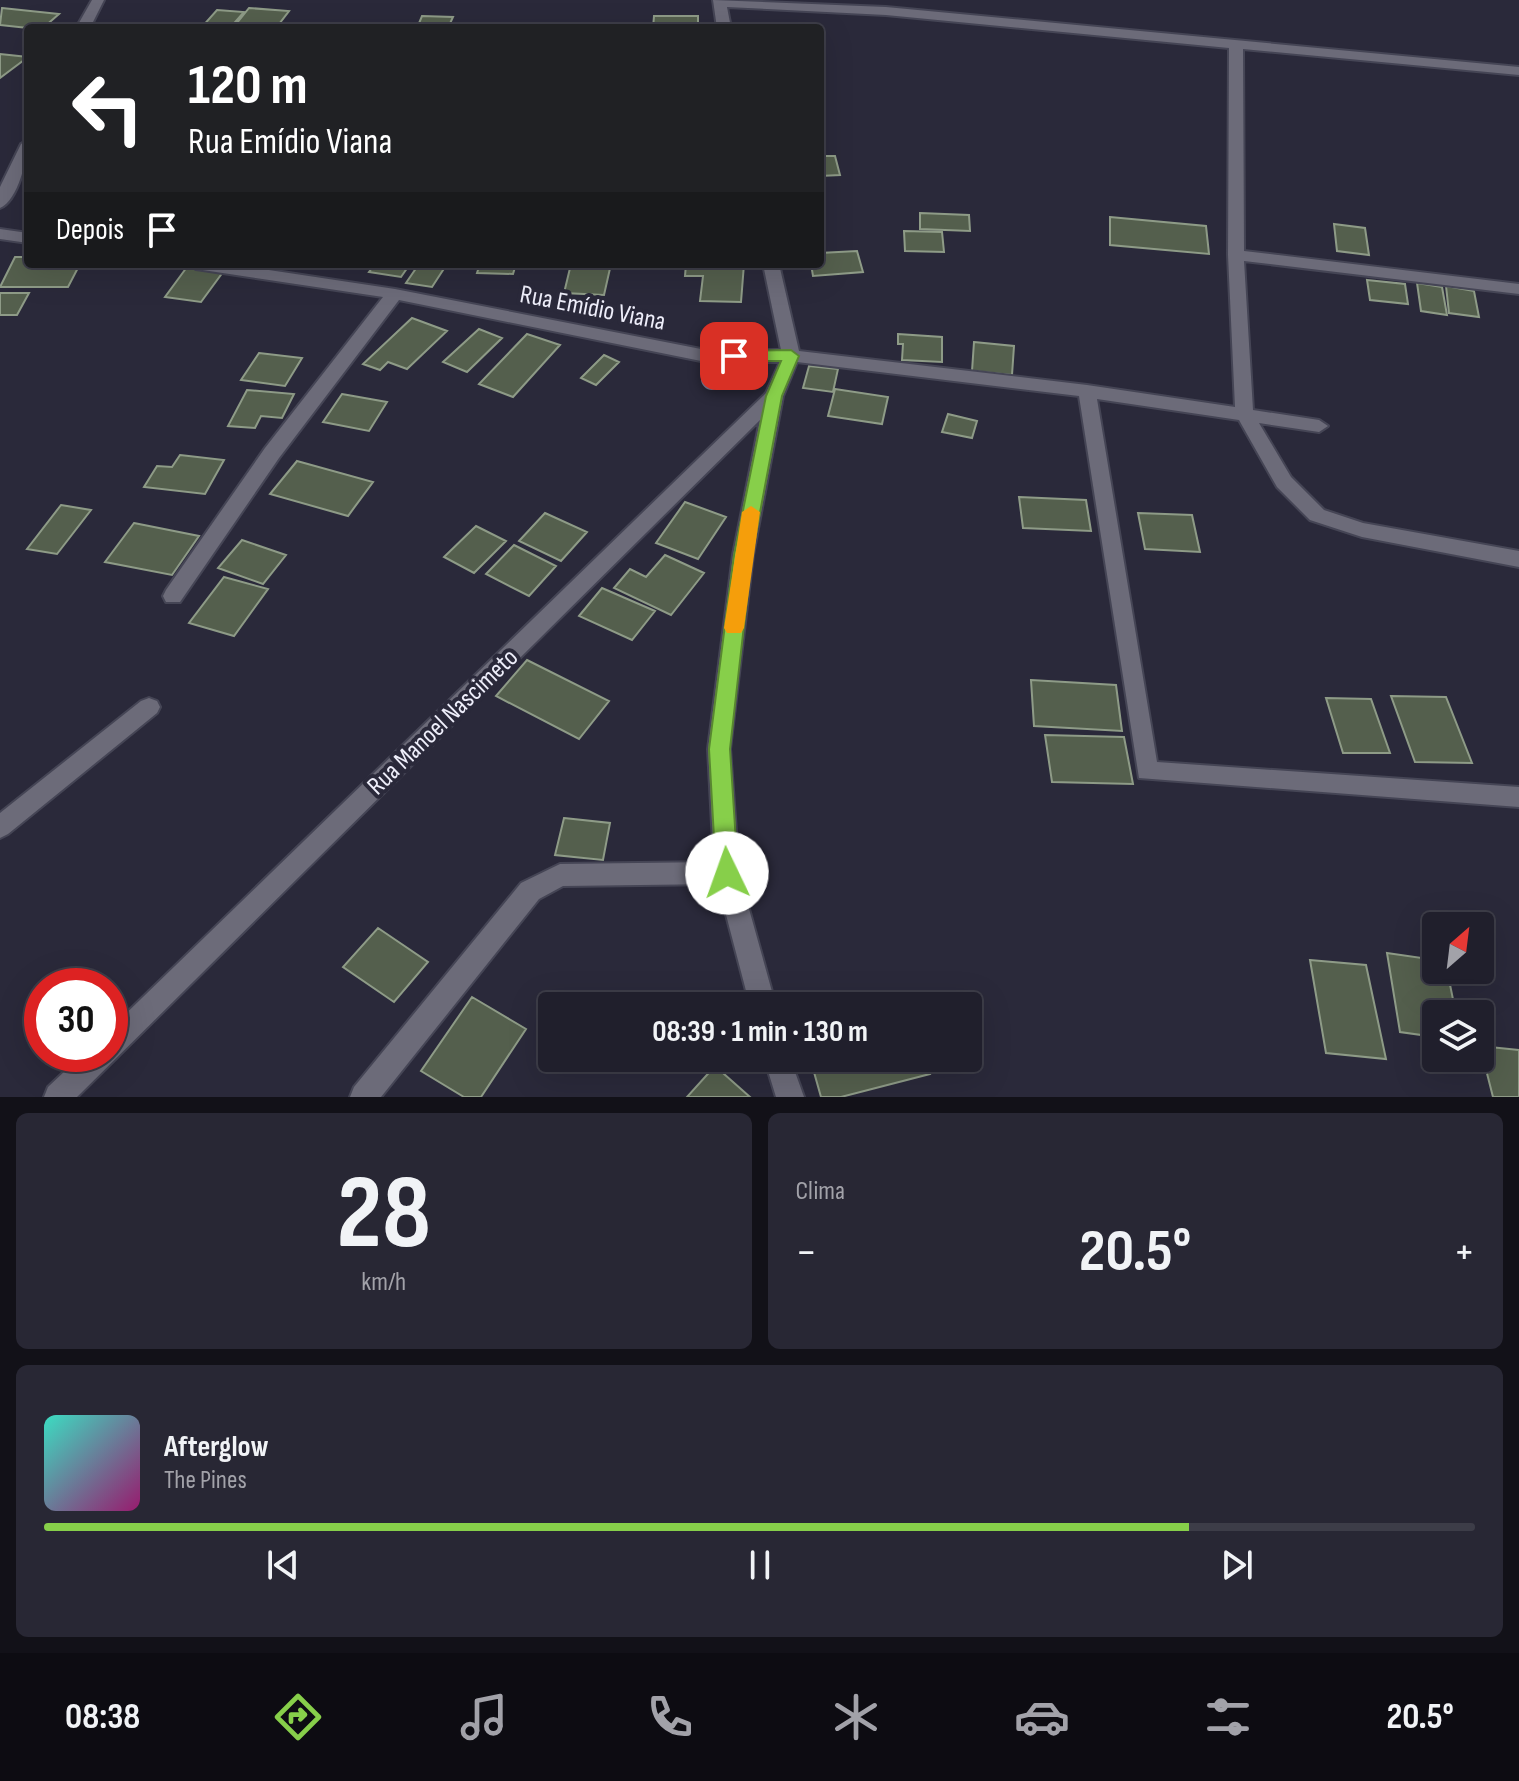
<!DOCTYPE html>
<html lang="pt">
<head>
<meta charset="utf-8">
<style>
  :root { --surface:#201f2c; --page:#282734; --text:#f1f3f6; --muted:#a2a2a9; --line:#3d3d48; --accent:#87cf4a }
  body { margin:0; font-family:"Sofia Sans Condensed",sans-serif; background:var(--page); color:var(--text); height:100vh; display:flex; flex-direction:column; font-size:30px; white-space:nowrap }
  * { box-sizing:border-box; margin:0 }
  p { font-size:26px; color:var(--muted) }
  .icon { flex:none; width:44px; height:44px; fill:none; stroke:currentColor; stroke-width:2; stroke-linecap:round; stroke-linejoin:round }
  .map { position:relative; height:1097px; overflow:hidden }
  .drawer { display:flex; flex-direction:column; gap:16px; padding:16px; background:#121118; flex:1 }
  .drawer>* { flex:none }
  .banner { position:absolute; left:24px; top:24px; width:800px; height:244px; border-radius:8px; box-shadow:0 8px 32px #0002,0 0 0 2px var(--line); background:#202124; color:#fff; overflow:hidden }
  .needle { width:52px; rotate:28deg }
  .tools { position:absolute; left:1422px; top:912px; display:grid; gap:16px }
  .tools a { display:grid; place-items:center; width:72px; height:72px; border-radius:8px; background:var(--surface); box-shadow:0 8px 32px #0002,0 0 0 2px var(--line); font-size:40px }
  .speed { position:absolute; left:24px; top:968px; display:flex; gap:16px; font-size:40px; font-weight:700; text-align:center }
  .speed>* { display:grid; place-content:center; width:104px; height:104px; border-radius:50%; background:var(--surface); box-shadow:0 8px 32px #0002,0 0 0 2px var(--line); line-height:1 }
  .speed .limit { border:12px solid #d22; background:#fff; color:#111 }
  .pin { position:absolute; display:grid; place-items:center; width:68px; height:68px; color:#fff; margin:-34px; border-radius:16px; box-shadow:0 4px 12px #0006 }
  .me { position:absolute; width:88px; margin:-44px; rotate:357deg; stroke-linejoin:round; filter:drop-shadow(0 0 6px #0008) }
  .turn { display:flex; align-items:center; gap:28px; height:168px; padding:0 32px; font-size:36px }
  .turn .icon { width:104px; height:104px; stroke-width:2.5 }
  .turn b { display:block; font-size:56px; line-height:68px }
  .then { display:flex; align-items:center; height:76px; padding:0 32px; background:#0003; gap:16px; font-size:30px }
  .big { font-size:60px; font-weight:700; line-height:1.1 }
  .drawer .card { flex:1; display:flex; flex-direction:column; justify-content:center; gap:12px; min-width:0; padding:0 28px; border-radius:12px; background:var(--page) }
  .drawer .dial { align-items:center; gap:0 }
  .dial b { font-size:104px; line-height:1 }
  .song { display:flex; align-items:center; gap:24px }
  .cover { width:96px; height:96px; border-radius:12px; background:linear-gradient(135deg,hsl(170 70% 55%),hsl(320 70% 35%)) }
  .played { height:8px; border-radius:4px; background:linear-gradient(90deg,var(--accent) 80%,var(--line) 80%) }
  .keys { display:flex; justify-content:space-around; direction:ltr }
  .heat { display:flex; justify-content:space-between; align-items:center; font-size:44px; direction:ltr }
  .drawer .tiles { flex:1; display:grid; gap:16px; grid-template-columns:1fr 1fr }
  .card:last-child { grid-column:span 2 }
  .trip { position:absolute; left:538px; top:992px; width:444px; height:80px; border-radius:8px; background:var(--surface); box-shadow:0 8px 32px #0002,0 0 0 2px var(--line); font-weight:700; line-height:80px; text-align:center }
  .dock { display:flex; height:128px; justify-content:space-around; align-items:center; background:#0d0c12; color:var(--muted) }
  .dock .icon { width:56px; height:56px }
  .dock .on { color:var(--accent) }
  .dock b { font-size:36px; color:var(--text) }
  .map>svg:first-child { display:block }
  .building { fill:#545f4d; stroke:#8e9b87; stroke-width:2 }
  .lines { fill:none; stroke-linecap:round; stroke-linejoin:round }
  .minor-casing { stroke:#454555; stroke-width:4 }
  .minor { fill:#6c6b79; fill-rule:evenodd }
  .tree { fill:#8c8aa5 }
  .route { fill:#87cf4a; stroke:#588730; stroke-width:2 }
  .slow { fill:#f59e0b }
  .labels { text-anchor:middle; stroke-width:8; stroke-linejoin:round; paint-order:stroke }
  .street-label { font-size:26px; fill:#eeeefa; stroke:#2a293a }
</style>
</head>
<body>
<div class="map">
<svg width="1519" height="1097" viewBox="0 0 1519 1097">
  <rect width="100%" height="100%" fill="#2a293a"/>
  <path class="building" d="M 2,8 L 59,14 L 43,28 L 28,28 L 0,25 Z
    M 249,8 L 289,11 L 276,28 L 233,28 Z
    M 217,10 L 244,12 L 230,28 L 201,28 Z
    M 422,16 L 453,17 L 448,28 L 417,28 Z
    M 654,16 L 698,16 L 698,28 L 653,28 Z
    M 0,54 L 28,57 L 0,78 Z
    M 820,156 L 835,156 L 840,175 L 820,176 Z
    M 920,213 L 969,215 L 970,231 L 920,229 Z
    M 1110,217 L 1206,226 L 1209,254 L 1110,245 Z
    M 1334,224 L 1365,228 L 1369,255 L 1337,251 Z
    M 904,231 L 942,232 L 944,252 L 905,251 Z
    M 857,251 L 863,272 L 813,276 L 811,264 L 820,264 L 820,253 Z
    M 15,257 L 28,257 L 28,264 L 80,264 L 68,287 L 0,287 Z
    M 375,264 L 410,264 L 401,277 L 369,272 Z
    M 419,264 L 447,264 L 432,287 L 406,283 Z
    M 480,264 L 516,264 L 513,274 L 477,273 Z
    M 571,264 L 611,264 L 604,295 L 564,293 Z
    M 686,264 L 744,264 L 741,302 L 700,301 L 703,276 L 685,276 Z
    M 187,267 L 223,272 L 201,302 L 165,297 Z
    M 1367,280 L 1405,284 L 1408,304 L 1370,300 Z
    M 1417,283 L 1442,287 L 1447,315 L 1421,311 Z
    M 1446,286 L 1474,291 L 1479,317 L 1449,313 Z
    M 0,293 L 29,293 L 17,315 L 0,315 Z
    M 412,318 L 447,331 L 407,369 L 388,362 L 380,370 L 363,364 Z
    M 479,329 L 502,338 L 467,372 L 443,362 Z
    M 527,334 L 560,345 L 513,397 L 479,384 Z
    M 898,334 L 942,337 L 942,362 L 902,360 L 903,344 L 898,344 Z
    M 974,342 L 1014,346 L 1012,375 L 972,371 Z
    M 259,353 L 302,358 L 285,386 L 241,380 Z
    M 604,355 L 619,362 L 596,385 L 581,378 Z
    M 809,366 L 838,369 L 833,392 L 803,388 Z
    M 835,389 L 888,397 L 882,424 L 828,416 Z
    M 247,390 L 294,394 L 282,418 L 261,416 L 255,428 L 228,426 Z
    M 342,394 L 387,402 L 369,431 L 323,422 Z
    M 948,414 L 977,421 L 972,438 L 942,432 Z
    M 180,455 L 224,460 L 205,494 L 144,487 L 157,466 L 172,467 Z
    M 297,461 L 373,482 L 348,516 L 270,494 Z
    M 1019,497 L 1086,500 L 1091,531 L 1023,528 Z
    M 685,502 L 726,517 L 698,559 L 656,543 Z
    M 61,505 L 91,510 L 57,554 L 27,549 Z
    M 545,513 L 587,532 L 561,561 L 519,541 Z
    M 1138,513 L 1192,515 L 1200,552 L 1145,549 Z
    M 134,523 L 199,536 L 172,575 L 105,562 Z
    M 476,526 L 506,541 L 474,573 L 444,557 Z
    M 242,540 L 286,555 L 263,584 L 218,568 Z
    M 514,545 L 556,566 L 529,596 L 486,574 Z
    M 665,555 L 704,573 L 671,615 L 614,588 L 630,569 L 646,577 Z
    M 224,577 L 268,589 L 234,636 L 189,623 Z
    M 602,588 L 655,611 L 632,640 L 579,616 Z
    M 527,660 L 609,701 L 579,739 L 496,696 Z
    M 1031,680 L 1116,685 L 1122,731 L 1034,726 Z
    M 1391,696 L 1446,697 L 1472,763 L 1415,762 Z
    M 1326,698 L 1371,699 L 1390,753 L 1343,753 Z
    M 1045,735 L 1124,737 L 1133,784 L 1052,782 Z
    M 564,818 L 610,823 L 603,860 L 555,855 Z
    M 378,928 L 428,962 L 394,1002 L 343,967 Z
    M 1387,953 L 1436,960 L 1436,970 L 1447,970 L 1456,1014 L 1436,1014 L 1436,1037 L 1400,1032 Z
    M 1310,960 L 1366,965 L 1386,1059 L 1326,1053 Z
    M 472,997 L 526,1029 L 481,1097 L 464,1097 L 421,1071 Z
    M 1480,1046 L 1519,1050 L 1519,1097 L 1493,1097 Z
    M 810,1058 L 925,1058 L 930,1074 L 841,1097 L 821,1097 Z
    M 715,1066 L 750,1097 L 687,1097 Z"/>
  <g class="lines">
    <defs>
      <path id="minor" d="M 92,0 L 104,0 L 90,28 L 76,28 Z
        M 713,0 L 886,7 L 1519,67 L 1519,75 L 1243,49 L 1244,251 L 1519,284 L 1519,294 L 1244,261 L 1253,410 L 1319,420 L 1328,426 L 1319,432 L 1259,423 L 1291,477 L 1324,510 L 1363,523 L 1519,551 L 1519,567 L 1362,537 L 1310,520 L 1277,487 L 1239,420 L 1097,399 L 1157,762 L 1519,787 L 1519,807 L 1139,778 L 1079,396 L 797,362 L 783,396 L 753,555 L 730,749 L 739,873 L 776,1006 L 750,1006 L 718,884 L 563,886 L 539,899 L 381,1097 L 350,1097 L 354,1087 L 521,883 L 560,864 L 714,862 L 708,749 L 733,555 L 760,420 L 77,1097 L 44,1097 L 48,1087 L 83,1054 L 110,1054 L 110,1029 L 766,393 L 780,362 L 706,362 L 399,300 L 279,458 L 180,602 L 166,602 L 163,596 L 166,590 L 265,448 L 383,297 L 196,269 L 188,264 L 229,264 L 395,289 L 706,350 L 781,350 L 763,264 L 779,264 L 799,351 L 1087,385 L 1235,407 L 1228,255 L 1229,48 L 886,15 L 727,7 L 731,28 L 717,28 Z
        M 28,140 C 28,157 18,201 0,208 L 0,187 L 21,144 Z
        M 0,229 L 28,233 L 28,243 L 0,239 Z
        M 149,698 L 157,701 L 160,707 L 157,713 L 8,834 L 0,838 L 0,813 L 141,701 Z
        M 764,1058 L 790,1058 L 804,1097 L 776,1097 Z"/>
    </defs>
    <use href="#minor" class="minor-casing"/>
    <use href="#minor" class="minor"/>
  </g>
  <circle class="tree" cx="712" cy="379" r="11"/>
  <path class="route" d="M 791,350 L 799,356 L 782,396 L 752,555 L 730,749 L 738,873 L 734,881 L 727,883 L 719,881 L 716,873 L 709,749 L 734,555 L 766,396 L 781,361 L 734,361 L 726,356 L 734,351 Z"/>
  <path class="slow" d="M 751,506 L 760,512 L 744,628 L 741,633 L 727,633 L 724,628 L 742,512 Z"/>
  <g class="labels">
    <g class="street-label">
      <text transform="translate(593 307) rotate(11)" y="9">Rua Emídio Viana</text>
      <text transform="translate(442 721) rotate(-44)" y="9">Rua Manoel Nascimeto</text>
    </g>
  </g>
</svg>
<div class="tools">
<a><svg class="needle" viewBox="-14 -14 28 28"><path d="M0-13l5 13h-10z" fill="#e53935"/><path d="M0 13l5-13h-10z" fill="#a2a2a9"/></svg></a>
<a><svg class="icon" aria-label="layers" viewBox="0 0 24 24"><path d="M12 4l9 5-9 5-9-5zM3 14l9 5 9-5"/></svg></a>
</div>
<div class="speed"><div class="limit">30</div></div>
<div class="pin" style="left:734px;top:356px;background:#d93025"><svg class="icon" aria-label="arrive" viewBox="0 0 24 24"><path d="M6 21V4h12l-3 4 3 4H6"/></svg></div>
<svg class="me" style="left:727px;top:873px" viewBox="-20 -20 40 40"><circle r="19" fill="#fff"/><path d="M0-13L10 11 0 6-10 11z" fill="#87cf4a"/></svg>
<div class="trip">08:39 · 1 min · 130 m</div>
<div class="banner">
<div class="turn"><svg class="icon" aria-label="left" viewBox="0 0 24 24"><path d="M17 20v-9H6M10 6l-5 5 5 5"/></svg><div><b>120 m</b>Rua Emídio Viana</div></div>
<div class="then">Depois<svg class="icon" aria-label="arrive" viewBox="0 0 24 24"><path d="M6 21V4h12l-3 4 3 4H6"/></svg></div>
</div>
</div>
<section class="drawer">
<div class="tiles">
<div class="card dial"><b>28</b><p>km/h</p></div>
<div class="card"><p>Clima</p>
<div class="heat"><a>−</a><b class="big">20.5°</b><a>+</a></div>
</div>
<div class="card">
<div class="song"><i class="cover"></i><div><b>Afterglow</b><p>The Pines</p></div></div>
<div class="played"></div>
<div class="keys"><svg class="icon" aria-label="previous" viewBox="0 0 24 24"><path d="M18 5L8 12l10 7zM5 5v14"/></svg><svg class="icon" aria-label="pause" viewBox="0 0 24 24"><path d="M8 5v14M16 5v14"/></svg><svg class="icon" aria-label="next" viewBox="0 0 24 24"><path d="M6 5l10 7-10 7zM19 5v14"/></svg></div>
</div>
</div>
</section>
<nav class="dock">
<b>08:38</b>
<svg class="icon on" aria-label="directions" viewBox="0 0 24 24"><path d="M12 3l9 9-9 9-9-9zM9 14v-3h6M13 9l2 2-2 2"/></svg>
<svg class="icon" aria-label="music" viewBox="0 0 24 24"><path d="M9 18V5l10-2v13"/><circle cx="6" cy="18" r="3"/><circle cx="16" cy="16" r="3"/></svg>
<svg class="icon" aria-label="phone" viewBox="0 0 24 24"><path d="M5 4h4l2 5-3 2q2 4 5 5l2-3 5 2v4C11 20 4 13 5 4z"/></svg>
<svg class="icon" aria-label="climate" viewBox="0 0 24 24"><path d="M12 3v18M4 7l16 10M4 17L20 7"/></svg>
<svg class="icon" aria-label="car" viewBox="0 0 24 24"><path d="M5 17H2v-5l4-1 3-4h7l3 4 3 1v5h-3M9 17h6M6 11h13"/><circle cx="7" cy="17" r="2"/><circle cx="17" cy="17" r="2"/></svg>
<svg class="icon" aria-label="filters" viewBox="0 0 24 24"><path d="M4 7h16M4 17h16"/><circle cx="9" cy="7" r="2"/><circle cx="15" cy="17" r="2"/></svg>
<b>20.5°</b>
</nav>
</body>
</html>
